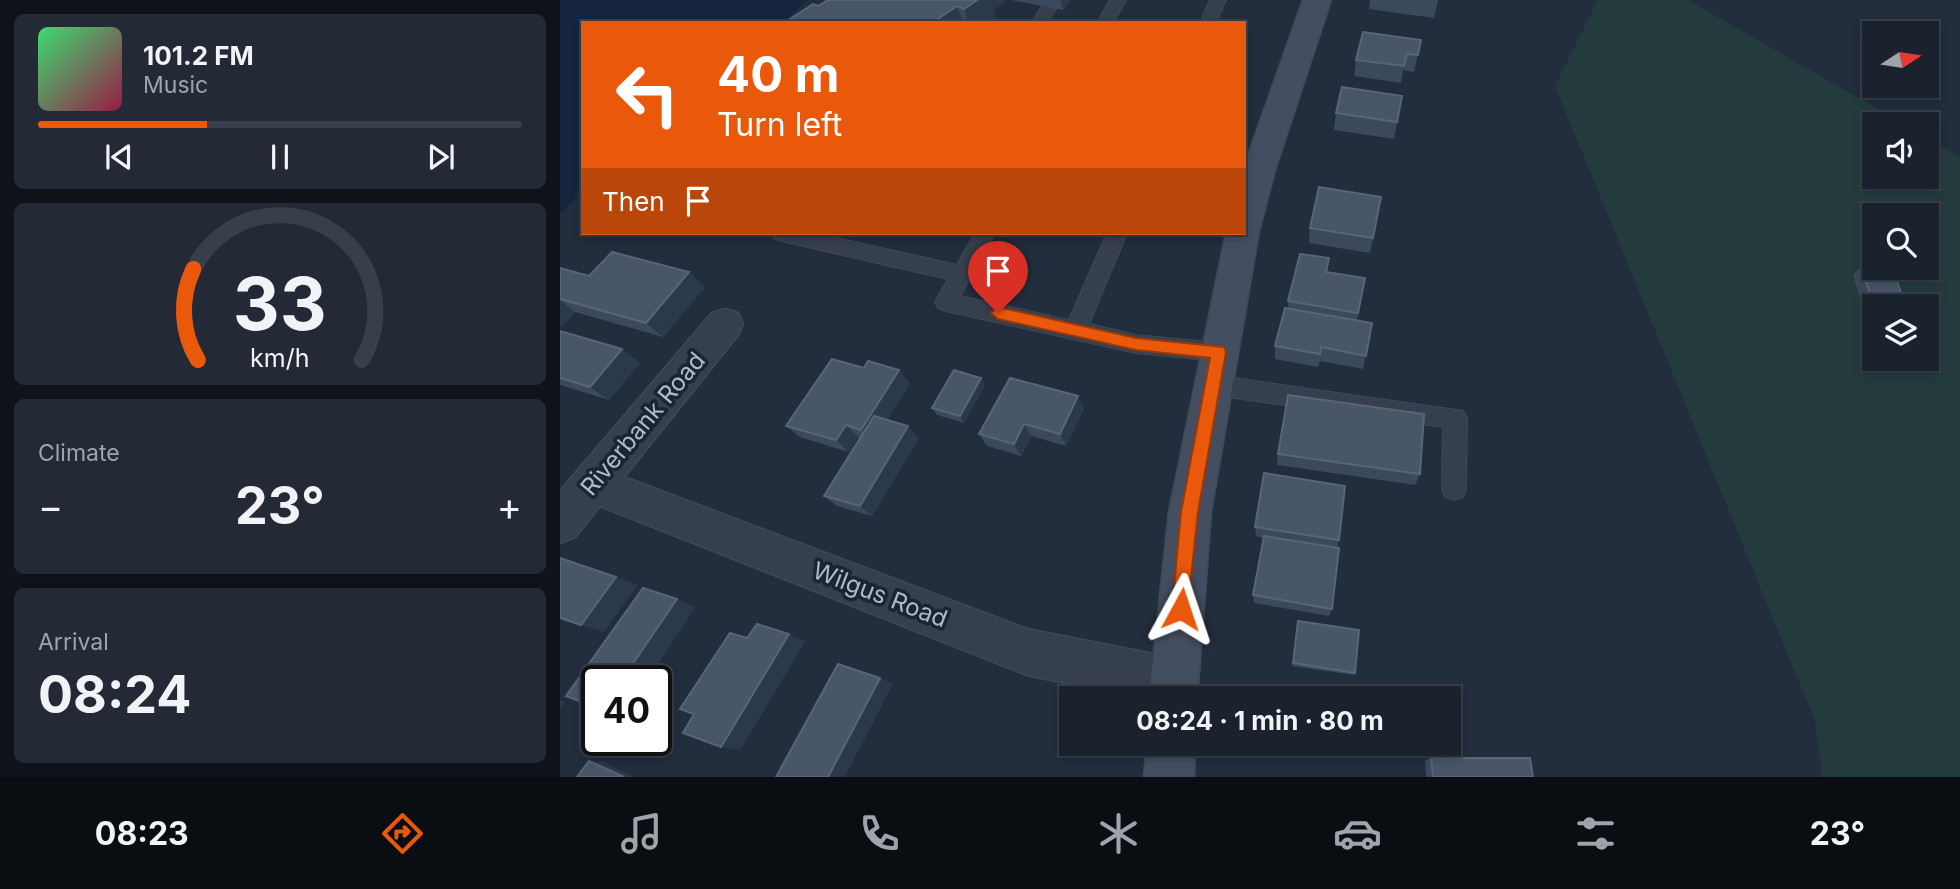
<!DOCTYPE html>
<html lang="en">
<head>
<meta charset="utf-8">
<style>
  :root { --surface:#1a222e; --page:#232a36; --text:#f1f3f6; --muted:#9fa4aa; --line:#383f4a; --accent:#ea580c }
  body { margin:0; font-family:Inter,sans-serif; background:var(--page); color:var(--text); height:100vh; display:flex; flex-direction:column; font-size:26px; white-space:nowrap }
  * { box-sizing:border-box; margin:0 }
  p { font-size:23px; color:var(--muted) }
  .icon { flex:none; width:38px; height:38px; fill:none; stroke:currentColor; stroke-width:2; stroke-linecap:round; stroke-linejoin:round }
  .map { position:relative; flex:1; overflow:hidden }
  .drawer { display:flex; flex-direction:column; gap:14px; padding:14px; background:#0e1319; width:560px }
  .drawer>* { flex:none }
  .top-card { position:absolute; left:21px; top:21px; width:665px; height:214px; border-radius:0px; box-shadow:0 4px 10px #0003,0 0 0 2px var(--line); background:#ea580c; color:#fff; overflow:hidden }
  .needle { width:46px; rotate:78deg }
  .tools { position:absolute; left:1302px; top:21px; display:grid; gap:14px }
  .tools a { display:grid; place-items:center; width:77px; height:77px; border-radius:0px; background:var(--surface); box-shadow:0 4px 10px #0003,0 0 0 2px var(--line); font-size:35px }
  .speed { position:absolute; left:21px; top:665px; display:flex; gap:14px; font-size:35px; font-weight:700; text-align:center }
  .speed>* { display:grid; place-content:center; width:91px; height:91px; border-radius:50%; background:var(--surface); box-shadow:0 4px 10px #0003,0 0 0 2px var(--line); line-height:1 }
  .speed .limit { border:4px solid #111; border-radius:10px; background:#fff; color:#111 }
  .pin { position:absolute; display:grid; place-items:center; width:60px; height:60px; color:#fff; margin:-72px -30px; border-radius:50% 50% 50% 0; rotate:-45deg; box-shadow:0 0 7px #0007 }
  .pin .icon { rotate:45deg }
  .me { position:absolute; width:77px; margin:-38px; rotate:5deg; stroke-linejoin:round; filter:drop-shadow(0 0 5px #0008) }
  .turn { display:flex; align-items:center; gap:24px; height:147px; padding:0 21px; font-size:32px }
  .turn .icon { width:91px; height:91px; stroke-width:2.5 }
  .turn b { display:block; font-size:49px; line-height:60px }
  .then { display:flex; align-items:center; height:66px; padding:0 21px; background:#0003; gap:14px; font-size:26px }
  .big { font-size:52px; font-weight:700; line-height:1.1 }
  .drawer .card { flex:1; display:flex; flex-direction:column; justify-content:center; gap:10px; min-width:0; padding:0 24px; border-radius:10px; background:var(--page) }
  .drawer .dial { align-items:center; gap:0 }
  .dial svg { height:182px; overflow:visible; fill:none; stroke:var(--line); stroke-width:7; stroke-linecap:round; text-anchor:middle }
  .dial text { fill:var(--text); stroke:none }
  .song { display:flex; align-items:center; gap:21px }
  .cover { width:84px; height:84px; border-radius:10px; background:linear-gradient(135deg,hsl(140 70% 55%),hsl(340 70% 35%)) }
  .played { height:7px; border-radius:4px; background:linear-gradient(90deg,var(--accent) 35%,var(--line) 35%) }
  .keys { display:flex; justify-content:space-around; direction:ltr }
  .heat { display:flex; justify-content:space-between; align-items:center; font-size:38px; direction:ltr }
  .trip { position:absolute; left:499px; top:686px; width:402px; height:70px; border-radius:0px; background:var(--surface); box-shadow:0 4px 10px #0003,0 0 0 2px var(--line); font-weight:700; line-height:70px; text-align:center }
  .tab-bar { display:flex; height:112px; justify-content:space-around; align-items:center; background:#0a0e12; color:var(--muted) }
  .tab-bar .icon { width:49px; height:49px }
  .tab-bar .active { color:var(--accent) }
  .tab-bar b { font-size:32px; color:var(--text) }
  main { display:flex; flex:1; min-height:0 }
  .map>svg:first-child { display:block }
  .green { fill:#243b3e; fill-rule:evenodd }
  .water { fill:#14243c }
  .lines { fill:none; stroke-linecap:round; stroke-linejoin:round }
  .lane-casing { stroke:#3f4856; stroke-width:2 }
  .street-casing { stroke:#3f4856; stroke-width:3 }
  .secondary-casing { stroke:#3f4856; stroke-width:3 }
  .lane { fill:#363f4d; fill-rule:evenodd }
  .street { fill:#363f4d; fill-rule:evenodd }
  .secondary { fill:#434e61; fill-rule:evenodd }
  .wall { fill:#3c495c }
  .shaded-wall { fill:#2c394b }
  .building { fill:#485668; stroke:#596577; stroke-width:2 }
  .route { fill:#ea580c; stroke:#983908; stroke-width:2 }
  .labels { text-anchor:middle; stroke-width:7; stroke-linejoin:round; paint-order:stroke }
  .street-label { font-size:24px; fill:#b1bac9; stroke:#1b2432 }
</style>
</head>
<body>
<main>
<section class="drawer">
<div class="card">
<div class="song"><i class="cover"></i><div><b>101.2 FM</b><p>Music</p></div></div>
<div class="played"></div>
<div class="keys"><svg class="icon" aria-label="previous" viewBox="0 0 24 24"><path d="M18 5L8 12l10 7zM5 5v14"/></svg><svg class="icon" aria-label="pause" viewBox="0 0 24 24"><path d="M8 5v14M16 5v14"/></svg><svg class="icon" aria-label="next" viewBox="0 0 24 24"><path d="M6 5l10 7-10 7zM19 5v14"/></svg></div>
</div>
<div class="card dial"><svg viewBox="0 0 100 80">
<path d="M14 69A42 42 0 1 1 86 69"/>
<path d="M14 69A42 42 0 0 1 12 29" stroke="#ea580c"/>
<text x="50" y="56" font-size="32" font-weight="700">33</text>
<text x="50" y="72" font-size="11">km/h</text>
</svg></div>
<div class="card"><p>Climate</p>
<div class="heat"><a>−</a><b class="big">23°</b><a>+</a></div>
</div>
<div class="card"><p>Arrival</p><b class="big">08:24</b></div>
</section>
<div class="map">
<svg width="1400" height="777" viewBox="0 0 1400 777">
  <rect width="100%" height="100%" fill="#222d3d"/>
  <path class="green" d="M 1038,0 L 1128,0 L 1344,124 L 1314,124 L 1314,177 L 1367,177 L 1367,138 L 1400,157 L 1400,777 L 1262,777 L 1255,721 L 995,86 ZM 1314,215 L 1367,215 L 1367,268 L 1314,268 ZM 1314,306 L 1367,306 L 1367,359 L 1314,359 Z"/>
  <path class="water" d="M 0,0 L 247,0 L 222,23 L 23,23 L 23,181 L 14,200 L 0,213 Z"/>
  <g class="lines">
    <defs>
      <path id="lane" d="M 486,0 L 502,0 L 487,23 L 471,23 Z
        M 550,0 L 566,0 L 553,23 L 537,23 Z
        M 650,0 L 666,0 L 656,23 L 640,23 Z
        M 211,233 L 254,233 L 397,265 L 415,233 L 435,233 L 400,296 L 509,320 L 547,233 L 567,233 L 529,324 L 576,335 L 658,343 L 666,345 L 669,352 L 666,359 L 658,361 L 576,353 L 386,311 L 378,308 L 375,302 L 388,279 L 221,241 L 214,238 Z
        M 653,375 L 903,411 L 907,418 L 906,489 L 903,497 L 894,500 L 885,497 L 882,489 L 883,427 L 653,395 L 645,392 L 642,385 L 645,378 Z"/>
      <path id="street" d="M 165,309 L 178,313 L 183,324 L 178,335 L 64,477 L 467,629 L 614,658 L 631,665 L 638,682 L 631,698 L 579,698 L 467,675 L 40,506 L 15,537 L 0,543 L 0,491 L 152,313 Z"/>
      <path id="secondary" d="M 743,0 L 771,0 L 715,170 L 699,231 L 651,512 L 637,698 L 589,698 L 609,512 L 666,233 L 684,233 L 684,167 Z
        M 587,744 L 635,744 L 634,777 L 584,777 Z"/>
    </defs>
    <use href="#lane" class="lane-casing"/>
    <use href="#street" class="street-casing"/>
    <use href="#secondary" class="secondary-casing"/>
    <use href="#lane" class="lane"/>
    <use href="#street" class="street"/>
    <use href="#secondary" class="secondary"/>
  </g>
  <path class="wall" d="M 446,0 L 433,11 L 437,23 L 224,23 L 258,6 Z
    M 451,0 L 510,0 L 503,10 Z
    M 810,0 L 878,0 L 874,18 L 809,9 Z
    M 861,40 L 854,72 L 843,70 L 841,83 L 794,76 L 796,60 Z
    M 842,96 L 834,139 L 774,130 L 776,113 Z
    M 821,197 L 810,253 L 749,243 L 750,228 Z
    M 769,258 L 767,272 L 805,278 L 797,320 L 812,323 L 803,369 L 760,361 L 758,367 L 715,359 L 715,346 L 728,308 L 728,301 Z
    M 1301,267 L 1344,301 L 1337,306 L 1317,306 L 1302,305 L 1293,275 Z
    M 0,268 L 29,276 L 129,272 L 145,287 L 103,337 L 15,312 L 2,327 L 0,326 Z
    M 0,331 L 62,349 L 80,363 L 49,400 L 0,385 Z
    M 350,383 L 327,420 L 359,438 L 312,516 L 277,506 L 264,496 L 301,438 L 298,437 L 288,452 L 240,437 L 226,426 Z
    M 425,385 L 404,423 L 377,415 L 372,408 Z
    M 524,409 L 506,446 L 471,436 L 461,456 L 427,446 L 419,434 Z
    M 718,454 L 860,474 L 855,485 L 717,465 Z
    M 695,527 L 779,540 L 777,548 L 772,609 L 769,616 L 694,603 L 693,595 L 703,538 L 696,536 Z
    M 738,621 L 795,673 L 794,675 L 732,666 Z
    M 713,744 L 763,744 L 713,746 Z
    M 804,744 L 847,744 L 848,750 L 842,753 L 805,754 Z
    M 871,758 L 973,777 L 866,777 L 865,760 Z"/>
  <path class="shaded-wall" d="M 417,0 L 446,0 L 433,11 L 437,23 L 409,23 L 404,9 Z
    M 501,0 L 510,0 L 503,10 Z
    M 397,6 L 404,23 L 372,23 Z
    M 129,272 L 145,287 L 103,337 L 86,323 Z
    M 0,300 L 15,312 L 2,327 L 0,326 Z
    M 62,349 L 80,363 L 49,400 L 30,387 Z
    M 339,370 L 350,383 L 313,441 L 301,430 Z
    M 421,378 L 425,385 L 404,423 L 400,416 Z
    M 518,396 L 524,409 L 506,446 L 500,434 Z
    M 464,424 L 471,436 L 461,456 L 454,444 Z
    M 286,425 L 298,437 L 288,452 L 276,440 Z
    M 348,426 L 359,438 L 312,516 L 300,506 Z
    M 56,577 L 78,585 L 44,632 L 21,625 Z
    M 117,599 L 136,607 L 87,681 L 61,681 Z
    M 229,634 L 245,641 L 181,750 L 161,747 Z
    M 320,678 L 333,684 L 285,777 L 268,777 Z
    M 0,700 L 5,702 L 0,710 Z
    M 29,761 L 43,762 L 74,777 L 64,777 Z"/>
  <path class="building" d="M 268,0 L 417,0 L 404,9 L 397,6 L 372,23 L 224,23 L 253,4 L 258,6 Z
    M 803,32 L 861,40 L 858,55 L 847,54 L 844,66 L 796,60 Z
    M 782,87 L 842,96 L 837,122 L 776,113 Z
    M 759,187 L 821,197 L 813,238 L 750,228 Z
    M 52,252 L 129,272 L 86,323 L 0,299 L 0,268 L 29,276 Z
    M 740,254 L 769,258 L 766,272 L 805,278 L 798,313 L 728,301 Z
    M 1301,267 L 1333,271 L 1344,301 L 1311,297 Z
    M 725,308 L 812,323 L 806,356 L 761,347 L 760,354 L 715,346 Z
    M 0,331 L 62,349 L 30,387 L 0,378 Z
    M 272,359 L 304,368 L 308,361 L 339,370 L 301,430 L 286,425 L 276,440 L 226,426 Z
    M 394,370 L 421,378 L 400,416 L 372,408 Z
    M 450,378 L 518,396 L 500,434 L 464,424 L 454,444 L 419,434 Z
    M 728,395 L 864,414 L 860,474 L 718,454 Z
    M 314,416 L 348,426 L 300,506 L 264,496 Z
    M 704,473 L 785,486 L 779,540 L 695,527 Z
    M 704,536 L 779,548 L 772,609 L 693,595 Z
    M 0,558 L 56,577 L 21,625 L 0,618 Z
    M 83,588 L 117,599 L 61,681 L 37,681 L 37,708 L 6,696 Z
    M 738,621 L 799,630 L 795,673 L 733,663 Z
    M 197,624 L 229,634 L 161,747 L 123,733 L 134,714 L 120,709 L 170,633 L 187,638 Z
    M 278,664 L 320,678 L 268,777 L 216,777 Z
    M 840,685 L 842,698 L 712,698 L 712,690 Z
    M 809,744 L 847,744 L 848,750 L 809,752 Z
    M 871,758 L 970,758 L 973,777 L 873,777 Z
    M 29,761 L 64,777 L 17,777 Z"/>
  <path class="route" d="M 438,307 L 576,338 L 664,347 L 666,352 L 638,512 L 627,616 L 621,618 L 614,616 L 612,609 L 621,512 L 650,358 L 576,350 L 438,319 L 431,313 Z"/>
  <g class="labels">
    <g class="street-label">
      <text transform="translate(83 424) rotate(-50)" y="8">Riverbank Road</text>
      <text transform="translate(320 595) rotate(21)" y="8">Wilgus Road</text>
    </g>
  </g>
</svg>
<div class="tools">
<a><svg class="needle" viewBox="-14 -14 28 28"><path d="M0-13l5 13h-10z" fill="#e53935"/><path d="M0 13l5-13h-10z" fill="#9fa4aa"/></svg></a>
<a><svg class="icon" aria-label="sound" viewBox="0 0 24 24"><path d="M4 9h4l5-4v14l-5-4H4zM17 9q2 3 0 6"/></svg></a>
<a><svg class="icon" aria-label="search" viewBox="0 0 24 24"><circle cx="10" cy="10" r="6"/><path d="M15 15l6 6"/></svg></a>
<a><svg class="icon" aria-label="layers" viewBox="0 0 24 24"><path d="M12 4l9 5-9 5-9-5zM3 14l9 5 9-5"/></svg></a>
</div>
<div class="speed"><div class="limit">40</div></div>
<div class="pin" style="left:438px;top:313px;background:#d93025"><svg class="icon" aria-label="arrive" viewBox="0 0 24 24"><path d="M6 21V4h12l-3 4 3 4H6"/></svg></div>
<svg class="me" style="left:621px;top:609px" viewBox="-20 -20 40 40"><path d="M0-17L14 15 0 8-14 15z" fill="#ea580c" stroke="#fff" stroke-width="4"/></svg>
<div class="trip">08:24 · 1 min · 80 m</div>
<div class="top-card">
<div class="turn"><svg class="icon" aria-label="left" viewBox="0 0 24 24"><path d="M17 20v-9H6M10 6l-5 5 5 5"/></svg><div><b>40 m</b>Turn left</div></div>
<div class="then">Then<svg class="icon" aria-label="arrive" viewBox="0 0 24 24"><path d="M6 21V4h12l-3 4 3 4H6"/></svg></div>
</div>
</div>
</main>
<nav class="tab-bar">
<b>08:23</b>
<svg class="icon active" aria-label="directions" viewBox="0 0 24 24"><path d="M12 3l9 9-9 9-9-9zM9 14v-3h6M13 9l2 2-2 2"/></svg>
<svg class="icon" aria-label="music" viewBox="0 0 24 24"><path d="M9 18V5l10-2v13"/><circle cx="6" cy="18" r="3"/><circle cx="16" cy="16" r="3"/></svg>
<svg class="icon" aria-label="phone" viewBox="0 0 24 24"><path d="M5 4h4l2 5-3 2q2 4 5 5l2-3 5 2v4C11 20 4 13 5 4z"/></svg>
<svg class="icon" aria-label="climate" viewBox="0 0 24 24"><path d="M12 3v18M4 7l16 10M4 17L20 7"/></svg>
<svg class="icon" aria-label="car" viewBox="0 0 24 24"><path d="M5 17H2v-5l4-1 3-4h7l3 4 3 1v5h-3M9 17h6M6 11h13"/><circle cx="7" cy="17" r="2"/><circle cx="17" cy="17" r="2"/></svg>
<svg class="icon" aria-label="filters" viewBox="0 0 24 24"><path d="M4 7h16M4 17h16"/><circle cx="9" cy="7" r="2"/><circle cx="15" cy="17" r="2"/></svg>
<b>23°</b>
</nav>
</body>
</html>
